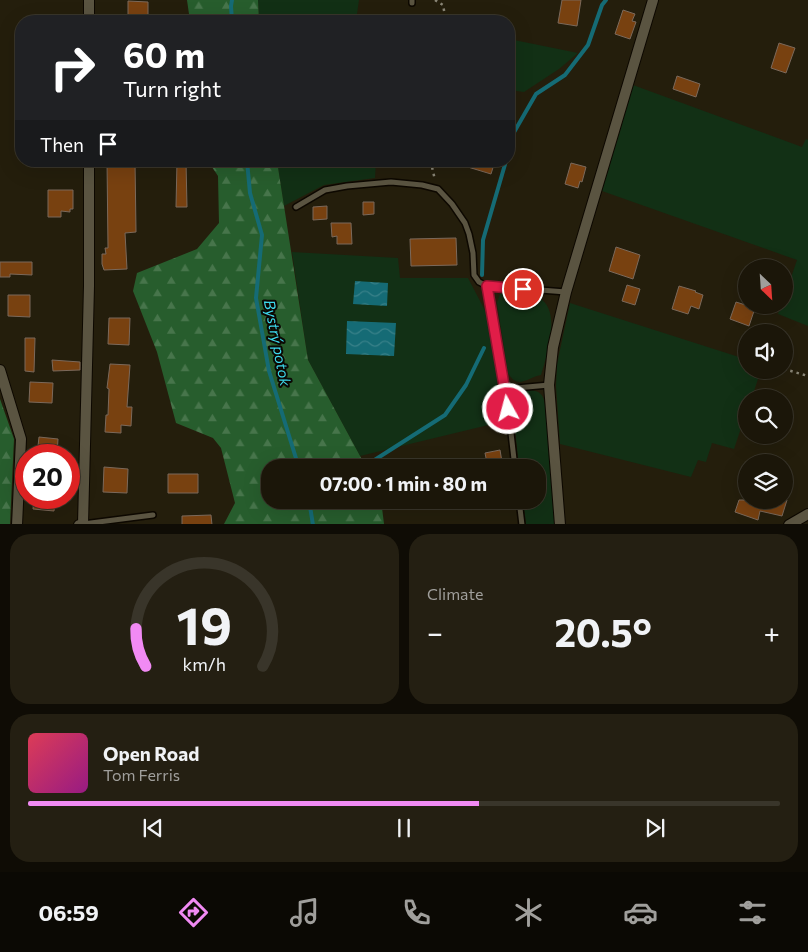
<!DOCTYPE html>
<html lang="en">
<head>
<meta charset="utf-8">
<style>
  :root { --surface:#1b1609; --page:#241f12; --text:#f1f3f6; --muted:#a09f9c; --line:#39352a; --accent:#f18af4 }
  body { margin:0; font-family:Commissioner,sans-serif; background:var(--page); color:var(--text); height:100vh; display:flex; flex-direction:column; font-size:19px; white-space:nowrap }
  * { box-sizing:border-box; margin:0 }
  p { font-size:16px; color:var(--muted) }
  .icon { flex:none; width:28px; height:28px; fill:none; stroke:currentColor; stroke-width:2; stroke-linecap:round; stroke-linejoin:round }
  .map { position:relative; height:524px; overflow:hidden }
  .side { display:flex; flex-direction:column; gap:10px; padding:10px; background:#0f0c05; flex:1 }
  .side>* { flex:none }
  .banner { position:absolute; left:15px; top:15px; width:500px; height:152px; border-radius:20px; box-shadow:0 5px 20px #0002,0 0 0 1px var(--line); background:#202124; color:#fff; overflow:hidden }
  .needle { width:32px; rotate:155deg }
  .controls { position:absolute; left:738px; top:259px; display:grid; gap:10px }
  .controls a { display:grid; place-items:center; width:55px; height:55px; border-radius:50%; background:var(--surface); box-shadow:0 5px 20px #0002,0 0 0 1px var(--line); font-size:25px }
  .speed { position:absolute; left:15px; top:444px; display:flex; gap:10px; font-size:25px; font-weight:700; text-align:center }
  .speed>* { display:grid; place-content:center; width:65px; height:65px; border-radius:50%; background:var(--surface); box-shadow:0 5px 20px #0002,0 0 0 1px var(--line); line-height:1 }
  .speed .limit { border:8px solid #d22; background:#fff; color:#111 }
  .pin { position:absolute; display:grid; place-items:center; width:42px; height:42px; color:#fff; margin:-21px; border:2px solid #fff; border-radius:50%; box-shadow:0 1px 5px #0007 }
  .me { position:absolute; width:55px; margin:-28px; rotate:353deg; stroke-linejoin:round; filter:drop-shadow(0 0 4px #0008) }
  .turn { display:flex; align-items:center; gap:18px; height:105px; padding:0 25px; font-size:22px }
  .turn .icon { width:65px; height:65px; stroke-width:2.5 }
  .turn b { display:block; font-size:35px; line-height:42px }
  .then { display:flex; align-items:center; height:48px; padding:0 25px; background:#0003; gap:10px; font-size:19px }
  .big { font-size:38px; font-weight:700; line-height:1.1 }
  .side .tile { flex:1; display:flex; flex-direction:column; justify-content:center; gap:8px; min-width:0; padding:0 18px; border-radius:20px; background:var(--page) }
  .side .dial { align-items:center; gap:0 }
  .dial svg { height:130px; overflow:visible; fill:none; stroke:var(--line); stroke-width:7; stroke-linecap:round; text-anchor:middle }
  .dial text { fill:var(--text); stroke:none }
  .song { display:flex; align-items:center; gap:15px }
  .cover { width:60px; height:60px; border-radius:8px; background:linear-gradient(135deg,hsl(350 70% 55%),hsl(310 70% 35%)) }
  .played { height:5px; border-radius:2px; background:linear-gradient(90deg,var(--accent) 60%,var(--line) 60%) }
  .keys { display:flex; justify-content:space-around; direction:ltr }
  .heat { display:flex; justify-content:space-between; align-items:center; font-size:28px; direction:ltr }
  .side .tiles { flex:1; display:grid; gap:10px; grid-template-columns:1fr 1fr }
  .tile:last-child { grid-column:span 2 }
  .trip { position:absolute; left:261px; top:459px; width:285px; height:50px; border-radius:20px; background:var(--surface); box-shadow:0 5px 20px #0002,0 0 0 1px var(--line); font-weight:700; line-height:50px; text-align:center }
  .tabs { display:flex; height:80px; justify-content:space-around; align-items:center; background:#0b0904; color:var(--muted) }
  .tabs .icon { width:35px; height:35px }
  .tabs .selected { color:var(--accent) }
  .tabs b { font-size:22px; color:var(--text) }
  .map>svg:first-child { display:block }
  .grass { fill:#123015 }
  .forest { fill:url(#forest-firs) }
  .water { fill:url(#water-waves) }
  .lines { fill:none; stroke-linecap:round; stroke-linejoin:round }
  .stream { stroke:#156b75; stroke-width:4 }
  .building { fill:#784110; stroke:#7b695b }
  .lane-casing { stroke:#0d0800; stroke-width:8 }
  .street-casing { stroke:#0d0800; stroke-width:12 }
  .path { stroke:#8a8677; stroke-width:2.5; stroke-dasharray:2.5 4; stroke-linecap:butt }
  .lane { stroke:#5a5441; stroke-width:5 }
  .street { stroke:#5a5441; stroke-width:10 }
  .route-casing { stroke:#92132f; stroke-width:12 }
  .route { stroke:#e11d48; stroke-width:9 }
  .labels { text-anchor:middle; stroke-width:4; stroke-linejoin:round; paint-order:stroke }
  .water-label { font-size:15px; font-style:italic; fill:#3dd9ec; stroke:#0b0803 }
</style>
</head>
<body>
<div class="map">
<svg width="808" height="525" viewBox="0 0 808 525">
  <defs>
    <pattern id="forest-firs" width="22" height="20" patternUnits="userSpaceOnUse" patternTransform="scale(1.25)"><rect width="22" height="20" fill="#275d2d"/><path d="M5 1l3.5 6h-7zM16 11l3.5 6h-7z" fill="#47754b"/></pattern>
    <pattern id="water-waves" width="16" height="10" patternUnits="userSpaceOnUse" patternTransform="scale(1.25)"><rect width="16" height="10" fill="#156b75"/><path d="M0 5q4-4 8 0t8 0" fill="none" stroke="#388189"/></pattern>
  </defs>
  <rect width="100%" height="100%" fill="#241e0c"/>
  <path class="grass" d="M 258,0 L 359,0 L 356,21 L 259,21 Z
    M 509,39 L 578,53 L 559,69 L 524,92 L 509,90 Z
    M 633,85 L 802,147 L 806,139 L 808,140 L 808,326 L 778,314 L 781,305 L 784,305 L 784,298 L 797,260 L 602,191 Z
    M 277,161 L 376,161 L 375,178 L 324,185 L 284,206 Z
    M 292,252 L 398,258 L 400,278 L 468,278 L 489,318 L 505,421 L 360,456 L 308,360 Z
    M 508,292 C 518,293 530,293 539,298 C 562,310 547,356 541,375 C 526,378 518,390 508,373 L 497,303 L 500,294 Z
    M 570,303 L 739,357 L 746,360 L 746,370 L 761,370 L 752,397 L 746,398 L 746,413 L 734,449 L 712,443 L 706,462 L 698,460 L 691,477 L 560,444 L 556,386 L 557,364 Z
    M 530,390 C 540,391 543,394 545,404 L 555,524 L 526,524 L 523,500 L 538,500 L 538,468 L 519,467 L 512,402 C 515,393 521,392 530,390 Z"/>
  <path class="forest" d="M 187,0 L 258,0 L 259,21 L 190,21 Z
    M 208,161 L 277,161 L 308,360 L 366,467 L 270,468 L 270,500 L 381,500 L 384,524 L 224,524 L 235,503 L 221,448 L 213,438 L 176,423 L 157,352 L 133,291 L 137,273 L 197,249 L 219,223 L 218,176 Z
    M 0,399 L 14,439 L 10,524 L 0,524 Z"/>
  <path class="water" d="M 355,281 L 388,283 L 387,306 L 353,304 Z
    M 347,321 L 396,323 L 394,356 L 346,354 Z"/>
  <g class="lines">
    <path class="stream" d="M 232,21 L 231,6 L 232,0
      M 509,150 L 513,134 L 536,94 L 565,75 L 588,45 L 602,5 L 606,0
      M 247,161 L 250,193 L 262,235 L 256,298 L 269,371 L 299,468
      M 482,275 L 483,240 L 506,161
      M 362,468 L 445,415 L 466,385 L 484,348
      M 309,500 L 313,525"/>
  </g>
  <path class="building" d="M 562,0 L 581,0 L 577,26 L 558,23 Z
    M 128,1 L 148,2 L 148,21 L 128,21 Z
    M 623,10 L 635,14 L 632,21 L 636,22 L 630,39 L 615,34 Z
    M 779,43 L 795,48 L 786,73 L 771,68 Z
    M 677,76 L 700,84 L 696,97 L 673,89 Z
    M 107,161 L 135,161 L 136,232 L 125,233 L 127,269 L 104,270 L 102,264 L 102,254 L 106,254 L 105,248 L 108,248 Z
    M 177,161 L 186,161 L 187,207 L 176,207 Z
    M 459,161 L 495,161 L 491,174 L 458,164 Z
    M 571,163 L 586,167 L 582,182 L 580,181 L 578,188 L 565,184 Z
    M 48,190 L 73,190 L 73,209 L 70,209 L 70,212 L 61,211 L 61,217 L 48,217 Z
    M 363,202 L 374,202 L 374,214 L 363,215 Z
    M 327,206 L 327,219 L 313,220 L 313,207 Z
    M 331,223 L 351,223 L 352,244 L 337,244 L 337,236 L 332,237 Z
    M 456,238 L 457,265 L 411,266 L 410,239 Z
    M 616,247 L 640,255 L 633,279 L 609,271 Z
    M 0,262 L 32,262 L 32,275 L 10,274 L 10,277 L 0,277 Z
    M 627,285 L 640,289 L 635,305 L 622,301 Z
    M 679,286 L 696,291 L 695,292 L 703,295 L 699,309 L 691,306 L 688,314 L 672,309 Z
    M 8,295 L 30,295 L 30,317 L 8,316 Z
    M 736,302 L 755,308 L 749,326 L 730,319 Z
    M 109,318 L 130,318 L 129,345 L 108,344 Z
    M 25,338 L 35,338 L 34,372 L 25,371 Z
    M 52,360 L 80,362 L 80,370 L 53,371 Z
    M 110,364 L 130,365 L 127,407 L 132,407 L 131,426 L 121,425 L 121,433 L 105,432 L 106,415 L 108,415 L 109,389 L 107,388 Z
    M 30,382 L 53,383 L 52,403 L 29,402 Z
    M 39,437 L 58,439 L 57,455 L 37,455 Z
    M 500,450 L 503,468 L 488,468 L 485,453 Z
    M 104,467 L 128,469 L 127,493 L 103,492 Z
    M 168,474 L 198,474 L 198,493 L 168,493 Z
    M 34,498 L 55,498 L 54,511 L 33,509 Z
    M 739,500 L 787,500 L 782,516 L 760,511 L 758,520 L 735,512 Z
    M 211,515 L 212,525 L 182,525 L 182,516 Z"/>
  <g class="lines">
    <defs>
      <path id="lane" d="M 412,0 L 412,3
        M 296,207 L 325,190 L 347,186 L 391,182 L 422,185 L 438,189 L 452,204 L 465,223 L 469,234 L 473,253 L 474,275 L 479,282 L 487,286 L 566,292
        M 487,286 L 506,389 L 515,468
        M 506,389 L 549,385
        M 519,500 L 522,525
        M 83,524 L 153,515"/>
      <path id="street" d="M 89,21 L 89,0
        M 0,370 L 21,439 L 17,525
        M 79,525 L 83,524 L 89,286 L 89,161
        M 560,525 L 549,385 L 553,347 L 566,292 L 653,0
        M 789,525 L 808,514"/>
    </defs>
    <use href="#lane" class="lane-casing"/>
    <use href="#street" class="street-casing"/>
    <path class="path" d="M 435,0 L 443,5 L 446,21
      M 433,161 L 432,167 L 435,180
      M 784,369 L 808,376"/>
    <use href="#lane" class="lane"/>
    <use href="#street" class="street"/>
  </g>
  <g class="lines">
    <defs>
      <path id="route" d="M 508,409 L 487,286 L 523,289"/>
    </defs>
    <use href="#route" class="route-casing"/>
    <use href="#route" class="route"/>
  </g>
  <g class="labels">
    <g class="water-label">
      <text transform="translate(277 343) rotate(79)" y="5">Bystrý potok</text>
    </g>
  </g>
</svg>
<div class="controls">
<a><svg class="needle" viewBox="-14 -14 28 28"><path d="M0-13l5 13h-10z" fill="#e53935"/><path d="M0 13l5-13h-10z" fill="#a09f9c"/></svg></a>
<a><svg class="icon" aria-label="sound" viewBox="0 0 24 24"><path d="M4 9h4l5-4v14l-5-4H4zM17 9q2 3 0 6"/></svg></a>
<a><svg class="icon" aria-label="search" viewBox="0 0 24 24"><circle cx="10" cy="10" r="6"/><path d="M15 15l6 6"/></svg></a>
<a><svg class="icon" aria-label="layers" viewBox="0 0 24 24"><path d="M12 4l9 5-9 5-9-5zM3 14l9 5 9-5"/></svg></a>
</div>
<div class="speed"><div class="limit">20</div></div>
<div class="pin" style="left:523px;top:289px;background:#d93025"><svg class="icon" aria-label="arrive" viewBox="0 0 24 24"><path d="M6 21V4h12l-3 4 3 4H6"/></svg></div>
<svg class="me" style="left:508px;top:409px" viewBox="-20 -20 40 40"><circle r="17" fill="#e11d48" stroke="#fff" stroke-width="3"/><path d="M0-11L8 9 0 5-8 9z" fill="#fff"/></svg>
<div class="trip">07:00 · 1 min · 80 m</div>
<div class="banner">
<div class="turn"><svg class="icon" aria-label="right" viewBox="0 0 24 24"><path d="M7 20v-9h11M14 6l5 5-5 5"/></svg><div><b>60 m</b>Turn right</div></div>
<div class="then">Then<svg class="icon" aria-label="arrive" viewBox="0 0 24 24"><path d="M6 21V4h12l-3 4 3 4H6"/></svg></div>
</div>
</div>
<section class="side">
<div class="tiles">
<div class="tile dial"><svg viewBox="0 0 100 80">
<path d="M14 69A42 42 0 1 1 86 69"/>
<path d="M14 69A42 42 0 0 1 8 46" stroke="#f18af4"/>
<text x="50" y="56" font-size="32" font-weight="700">19</text>
<text x="50" y="72" font-size="11">km/h</text>
</svg></div>
<div class="tile"><p>Climate</p>
<div class="heat"><a>−</a><b class="big">20.5°</b><a>+</a></div>
</div>
<div class="tile">
<div class="song"><i class="cover"></i><div><b>Open Road</b><p>Tom Ferris</p></div></div>
<div class="played"></div>
<div class="keys"><svg class="icon" aria-label="previous" viewBox="0 0 24 24"><path d="M18 5L8 12l10 7zM5 5v14"/></svg><svg class="icon" aria-label="pause" viewBox="0 0 24 24"><path d="M8 5v14M16 5v14"/></svg><svg class="icon" aria-label="next" viewBox="0 0 24 24"><path d="M6 5l10 7-10 7zM19 5v14"/></svg></div>
</div>
</div>
</section>
<nav class="tabs">
<b>06:59</b>
<svg class="icon selected" aria-label="directions" viewBox="0 0 24 24"><path d="M12 3l9 9-9 9-9-9zM9 14v-3h6M13 9l2 2-2 2"/></svg>
<svg class="icon" aria-label="music" viewBox="0 0 24 24"><path d="M9 18V5l10-2v13"/><circle cx="6" cy="18" r="3"/><circle cx="16" cy="16" r="3"/></svg>
<svg class="icon" aria-label="phone" viewBox="0 0 24 24"><path d="M5 4h4l2 5-3 2q2 4 5 5l2-3 5 2v4C11 20 4 13 5 4z"/></svg>
<svg class="icon" aria-label="climate" viewBox="0 0 24 24"><path d="M12 3v18M4 7l16 10M4 17L20 7"/></svg>
<svg class="icon" aria-label="car" viewBox="0 0 24 24"><path d="M5 17H2v-5l4-1 3-4h7l3 4 3 1v5h-3M9 17h6M6 11h13"/><circle cx="7" cy="17" r="2"/><circle cx="17" cy="17" r="2"/></svg>
<svg class="icon" aria-label="filters" viewBox="0 0 24 24"><path d="M4 7h16M4 17h16"/><circle cx="9" cy="7" r="2"/><circle cx="15" cy="17" r="2"/></svg>
</nav>
</body>
</html>
